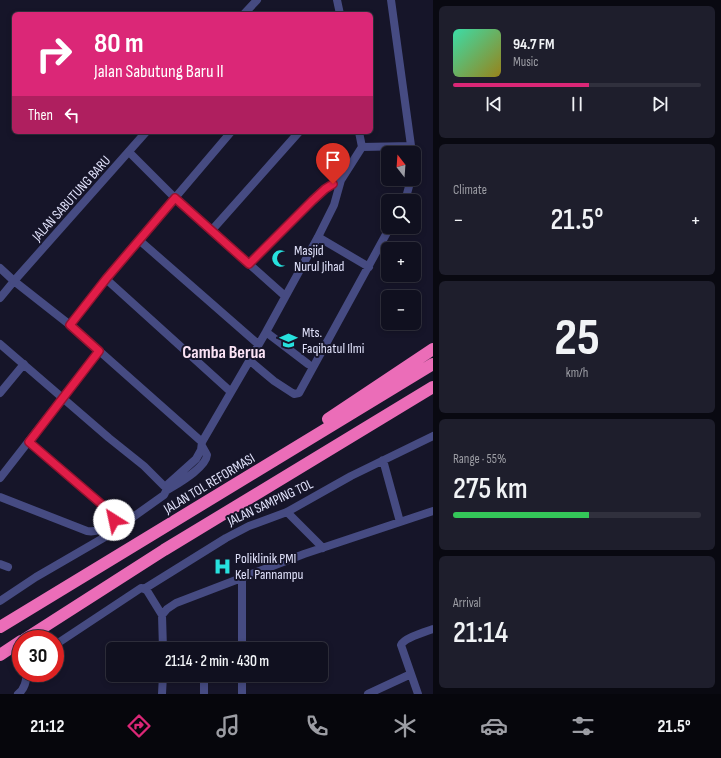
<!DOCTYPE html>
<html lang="en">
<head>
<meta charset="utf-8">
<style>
  :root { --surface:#10101f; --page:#1e1e2c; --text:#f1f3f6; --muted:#9c9da4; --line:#30303d; --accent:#db2777 }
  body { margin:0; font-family:"Sofia Sans Condensed",sans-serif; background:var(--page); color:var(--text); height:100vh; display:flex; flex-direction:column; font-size:15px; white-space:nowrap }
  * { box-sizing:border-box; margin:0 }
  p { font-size:13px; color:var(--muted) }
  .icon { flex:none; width:22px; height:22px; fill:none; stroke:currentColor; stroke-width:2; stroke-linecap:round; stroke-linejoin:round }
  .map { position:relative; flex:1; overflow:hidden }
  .side { display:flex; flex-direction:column; gap:6px; padding:6px; background:#090911; width:288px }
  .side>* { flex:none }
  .banner { position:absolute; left:12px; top:12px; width:361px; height:122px; border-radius:6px; box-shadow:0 2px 6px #0003,0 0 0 1px var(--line); background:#db2777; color:#fff; overflow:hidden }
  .needle { width:26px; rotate:343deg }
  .tools { position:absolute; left:381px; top:146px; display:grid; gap:8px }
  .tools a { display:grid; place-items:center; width:40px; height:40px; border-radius:6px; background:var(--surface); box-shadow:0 2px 6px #0003,0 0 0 1px var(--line); font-size:20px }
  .speed { position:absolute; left:12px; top:630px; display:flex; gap:8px; font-size:20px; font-weight:700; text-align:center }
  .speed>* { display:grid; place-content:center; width:52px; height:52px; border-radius:50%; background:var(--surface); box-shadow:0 2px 6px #0003,0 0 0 1px var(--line); line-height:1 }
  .speed .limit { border:6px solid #d22; background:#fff; color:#111 }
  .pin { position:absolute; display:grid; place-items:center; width:34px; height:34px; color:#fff; margin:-41px -17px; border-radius:50% 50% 50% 0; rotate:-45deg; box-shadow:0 0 4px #0007 }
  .pin .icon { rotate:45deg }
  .me { position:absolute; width:44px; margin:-22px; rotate:325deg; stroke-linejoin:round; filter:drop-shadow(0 0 3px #0008) }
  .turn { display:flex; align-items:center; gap:14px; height:84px; padding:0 16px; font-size:18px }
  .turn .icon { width:52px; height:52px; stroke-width:2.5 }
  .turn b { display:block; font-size:28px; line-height:34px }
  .then { display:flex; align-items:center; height:38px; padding:0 16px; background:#0003; gap:8px; font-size:15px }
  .big { font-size:30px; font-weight:600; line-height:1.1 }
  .side .card { flex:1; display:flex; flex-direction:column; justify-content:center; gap:6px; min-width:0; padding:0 14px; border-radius:6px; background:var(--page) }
  .side .dial { align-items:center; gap:0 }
  .dial b { font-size:52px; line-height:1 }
  .song { display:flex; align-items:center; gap:12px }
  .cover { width:48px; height:48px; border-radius:6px; background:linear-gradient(135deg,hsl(160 70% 55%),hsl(50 70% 35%)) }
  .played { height:4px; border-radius:2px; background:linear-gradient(90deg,var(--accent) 55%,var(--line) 55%) }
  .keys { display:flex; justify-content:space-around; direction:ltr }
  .heat { display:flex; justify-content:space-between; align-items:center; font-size:22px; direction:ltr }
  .charge { height:6px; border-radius:3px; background:linear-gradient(90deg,#34c759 55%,var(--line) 0) }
  .trip { position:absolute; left:106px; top:642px; width:222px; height:40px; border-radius:6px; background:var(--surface); box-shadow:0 2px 6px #0003,0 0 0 1px var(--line); font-weight:600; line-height:40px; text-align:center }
  .dock { display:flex; height:64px; justify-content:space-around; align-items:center; background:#06060c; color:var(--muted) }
  .dock .icon { width:28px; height:28px }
  .dock .selected { color:var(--accent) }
  .dock b { font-size:18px; color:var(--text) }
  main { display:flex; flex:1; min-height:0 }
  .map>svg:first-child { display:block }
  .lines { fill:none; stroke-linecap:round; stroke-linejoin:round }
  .minor { stroke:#464b82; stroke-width:8 }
  .tertiary { stroke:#464b82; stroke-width:8 }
  .motorway { stroke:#eb6db8; stroke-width:12 }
  .route-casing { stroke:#92132f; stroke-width:10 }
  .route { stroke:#e11d48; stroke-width:7 }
  .labels { text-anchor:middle; stroke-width:4; stroke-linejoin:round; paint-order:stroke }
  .street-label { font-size:14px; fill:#e1e2fb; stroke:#161529 }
  .poi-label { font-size:14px; fill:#e1e2fb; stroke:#161529; text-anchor:start }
  .district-label { font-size:18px; font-weight:bold; fill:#fbe3f5; stroke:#161529 }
</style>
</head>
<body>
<main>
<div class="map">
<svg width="433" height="694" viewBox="0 0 433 694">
  <rect width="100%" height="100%" fill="#161529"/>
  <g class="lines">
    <path class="minor" d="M 337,0 L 340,14
      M 391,0 L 412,153
      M 362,147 L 411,146
      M 129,152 L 175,198 L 285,296
      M 405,201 L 411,179
      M 212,230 L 299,132
      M 318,237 L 369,267
      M 139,240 L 258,344
      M 249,264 L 325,189 L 341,180
      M 106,279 L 231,392
      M 0,298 L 14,281 L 70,325 L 202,442
      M 70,325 L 106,279 L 231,132
      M 266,332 L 308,364
      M 0,344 L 109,438 L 144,466 L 164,486 L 167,485 L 196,459 L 201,450 L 202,442 L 266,332 L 318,237 L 334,205 L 341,180 L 362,147 L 359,132
      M 249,360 L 274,381 L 294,394 L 299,393 L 390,227
      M 0,393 L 24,364
      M 383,460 L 400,522
      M 0,478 L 99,351
      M 0,497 L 87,531 C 98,533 105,527 114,520 L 113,514 L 29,442
      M 287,512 L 323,548
      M 0,564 L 8,567
      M 242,577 L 242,649
      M 144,589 L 226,538 L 249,526 L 287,512 L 351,476 L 433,436
      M 0,601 L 36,577 L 105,537 L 164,495 L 166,491 C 177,484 206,468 207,455 L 202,446
      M 55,645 L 141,588 L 146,589 L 162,615
      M 163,649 L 162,615 L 167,609 L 176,603 L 304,554 L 433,511
      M 242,675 L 242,694
      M 18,694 C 25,689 26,681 27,673
      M 162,694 L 163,675
      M 204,694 L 204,675
      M 368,694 L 411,674
      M 418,694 L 401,645 C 404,638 425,632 433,629"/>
    <path class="tertiary" d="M 244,14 L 257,0
      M 0,268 L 14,281 L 146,132"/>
    <path class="motorway" d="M 328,419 L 433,349
      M 0,627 L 433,364
      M 25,639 L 164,550 L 433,387
      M 0,655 L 21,641"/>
  </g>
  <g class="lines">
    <defs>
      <path id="route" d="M 114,520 L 113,514 L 29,442 L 99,351 L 70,325 L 106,279 L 175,198 L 249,264 L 312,201 L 325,189 L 333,184"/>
    </defs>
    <use href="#route" class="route-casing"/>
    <use href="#route" class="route"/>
  </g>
  <defs>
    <symbol id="mosque-bare" viewBox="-9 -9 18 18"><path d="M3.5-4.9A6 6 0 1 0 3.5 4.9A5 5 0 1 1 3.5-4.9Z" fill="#27e1de" stroke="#161529" stroke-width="2.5" paint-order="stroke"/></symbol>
    <symbol id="school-bare" viewBox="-9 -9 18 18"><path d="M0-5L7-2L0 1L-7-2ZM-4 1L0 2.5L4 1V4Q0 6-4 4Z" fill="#27e1de" stroke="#161529" stroke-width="2.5" paint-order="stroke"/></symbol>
    <symbol id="hospital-bare" viewBox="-9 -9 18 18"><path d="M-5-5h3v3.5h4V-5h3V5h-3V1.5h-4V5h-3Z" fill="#27e1de" stroke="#161529" stroke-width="2.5" paint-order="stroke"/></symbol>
  </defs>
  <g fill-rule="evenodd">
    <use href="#mosque-bare" x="268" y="246" width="25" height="25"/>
    <use href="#school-bare" x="276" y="328" width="25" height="25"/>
    <use href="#hospital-bare" x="210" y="554" width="25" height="25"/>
  </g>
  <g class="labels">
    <g class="street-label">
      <text transform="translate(71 198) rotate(-48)" y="5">JALAN SABUTUNG BARU</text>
      <text transform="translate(209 483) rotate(-31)" y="5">JALAN TOL REFORMASI</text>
      <text transform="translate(270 502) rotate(-25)" y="5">JALAN SAMPING TOL</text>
    </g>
    <g class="poi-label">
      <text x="294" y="255">Masjid<tspan x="294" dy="16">Nurul Jihad</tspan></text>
      <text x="302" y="337">Mts.<tspan x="302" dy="16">Faqihatul Ilmi</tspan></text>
      <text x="235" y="563">Poliklinik PMI<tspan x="235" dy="16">Kel. Pannampu</tspan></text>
    </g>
    <g class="district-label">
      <text x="224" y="358">Camba Berua</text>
    </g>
  </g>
</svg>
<div class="tools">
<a><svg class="needle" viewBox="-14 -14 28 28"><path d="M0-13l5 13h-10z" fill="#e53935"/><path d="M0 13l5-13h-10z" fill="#9c9da4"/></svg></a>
<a><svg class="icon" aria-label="search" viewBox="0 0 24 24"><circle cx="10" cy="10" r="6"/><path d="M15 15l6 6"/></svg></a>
<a>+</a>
<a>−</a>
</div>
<div class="speed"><div class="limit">30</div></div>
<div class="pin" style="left:333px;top:184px;background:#d93025"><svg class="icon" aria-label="arrive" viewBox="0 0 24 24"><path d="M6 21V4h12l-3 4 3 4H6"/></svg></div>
<svg class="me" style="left:114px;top:520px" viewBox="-20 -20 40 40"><circle r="19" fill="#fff"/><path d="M0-13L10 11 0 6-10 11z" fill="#e11d48"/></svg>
<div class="trip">21:14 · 2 min · 430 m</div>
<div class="banner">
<div class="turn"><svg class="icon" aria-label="right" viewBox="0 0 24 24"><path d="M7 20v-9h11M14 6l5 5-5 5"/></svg><div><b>80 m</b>Jalan Sabutung Baru II</div></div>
<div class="then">Then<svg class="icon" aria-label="left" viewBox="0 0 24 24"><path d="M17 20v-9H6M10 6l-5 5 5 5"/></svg></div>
</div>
</div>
<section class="side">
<div class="card">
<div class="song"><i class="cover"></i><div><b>94.7 FM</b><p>Music</p></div></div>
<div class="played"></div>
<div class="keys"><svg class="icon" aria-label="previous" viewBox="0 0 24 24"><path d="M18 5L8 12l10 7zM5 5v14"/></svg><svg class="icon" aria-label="pause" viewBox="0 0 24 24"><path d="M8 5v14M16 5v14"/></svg><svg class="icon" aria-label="next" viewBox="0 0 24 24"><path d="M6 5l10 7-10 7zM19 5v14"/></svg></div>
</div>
<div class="card"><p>Climate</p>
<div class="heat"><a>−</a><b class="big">21.5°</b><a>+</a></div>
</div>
<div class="card dial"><b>25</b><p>km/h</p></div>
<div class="card"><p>Range · 55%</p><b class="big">275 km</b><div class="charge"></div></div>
<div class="card"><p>Arrival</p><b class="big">21:14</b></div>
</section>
</main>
<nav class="dock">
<b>21:12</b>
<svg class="icon selected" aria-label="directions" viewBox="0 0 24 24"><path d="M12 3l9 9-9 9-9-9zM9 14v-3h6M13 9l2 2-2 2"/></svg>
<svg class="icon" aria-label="music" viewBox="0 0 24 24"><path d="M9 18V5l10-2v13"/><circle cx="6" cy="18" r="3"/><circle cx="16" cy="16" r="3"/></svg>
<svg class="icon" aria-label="phone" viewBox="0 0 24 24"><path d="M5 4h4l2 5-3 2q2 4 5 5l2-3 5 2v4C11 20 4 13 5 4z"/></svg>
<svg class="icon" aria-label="climate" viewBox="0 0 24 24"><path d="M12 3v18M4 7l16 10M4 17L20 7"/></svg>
<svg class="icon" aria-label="car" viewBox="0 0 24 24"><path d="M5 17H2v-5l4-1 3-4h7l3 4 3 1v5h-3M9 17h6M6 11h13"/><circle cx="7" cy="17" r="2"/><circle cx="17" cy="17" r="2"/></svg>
<svg class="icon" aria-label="filters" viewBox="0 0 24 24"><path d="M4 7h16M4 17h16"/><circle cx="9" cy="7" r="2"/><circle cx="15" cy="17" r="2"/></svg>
<b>21.5°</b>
</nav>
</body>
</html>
